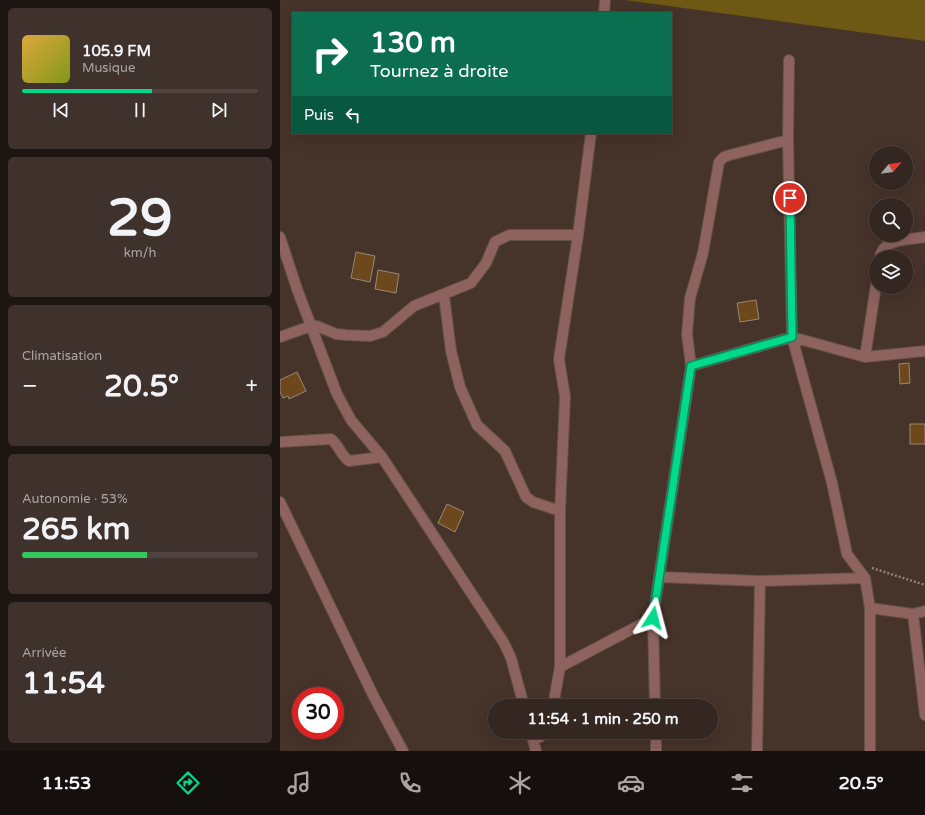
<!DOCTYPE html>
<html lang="fr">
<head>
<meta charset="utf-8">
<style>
  :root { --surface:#342620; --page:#3f322d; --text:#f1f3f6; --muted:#a9a5a5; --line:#4e433e; --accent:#03d98b }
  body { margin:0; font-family:"Varela Round",sans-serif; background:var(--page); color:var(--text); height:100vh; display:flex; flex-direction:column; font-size:15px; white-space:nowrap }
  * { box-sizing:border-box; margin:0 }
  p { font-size:13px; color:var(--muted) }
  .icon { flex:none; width:22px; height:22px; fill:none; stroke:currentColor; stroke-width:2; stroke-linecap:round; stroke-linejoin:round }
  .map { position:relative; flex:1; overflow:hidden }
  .side { display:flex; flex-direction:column; gap:8px; padding:8px; background:#1d1512; width:280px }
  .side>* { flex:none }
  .hud { position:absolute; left:12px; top:12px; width:380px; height:122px; border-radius:0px; box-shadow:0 4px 16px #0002,0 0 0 1px var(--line); background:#0b6e4f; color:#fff; overflow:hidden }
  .needle { width:26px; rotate:61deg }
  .controls { position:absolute; left:589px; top:146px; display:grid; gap:8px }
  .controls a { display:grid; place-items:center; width:44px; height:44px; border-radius:50%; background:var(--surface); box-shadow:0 4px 16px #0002,0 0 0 1px var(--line); font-size:20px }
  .speed { position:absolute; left:12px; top:687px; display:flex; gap:8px; font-size:20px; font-weight:700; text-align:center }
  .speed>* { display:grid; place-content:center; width:52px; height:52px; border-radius:50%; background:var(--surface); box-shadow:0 4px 16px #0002,0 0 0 1px var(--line); line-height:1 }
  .speed .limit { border:6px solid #d22; background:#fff; color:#111 }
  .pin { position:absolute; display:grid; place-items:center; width:34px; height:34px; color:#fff; margin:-17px; border:2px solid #fff; border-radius:50%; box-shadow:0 1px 4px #0007 }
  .me { position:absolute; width:44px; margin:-22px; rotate:9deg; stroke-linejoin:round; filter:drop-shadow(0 0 3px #0008) }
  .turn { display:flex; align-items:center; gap:14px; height:84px; padding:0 12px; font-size:18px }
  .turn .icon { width:52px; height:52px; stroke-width:2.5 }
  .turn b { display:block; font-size:28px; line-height:34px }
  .then { display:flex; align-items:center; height:38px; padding:0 12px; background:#0003; gap:8px; font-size:15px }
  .big { font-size:30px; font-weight:800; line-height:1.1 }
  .side .card { flex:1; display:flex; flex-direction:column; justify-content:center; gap:6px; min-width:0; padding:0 14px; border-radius:6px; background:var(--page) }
  .side .dial { align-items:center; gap:0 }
  .dial b { font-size:52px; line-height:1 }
  .song { display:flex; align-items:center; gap:12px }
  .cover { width:48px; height:48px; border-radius:6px; background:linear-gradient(135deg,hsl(40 70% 55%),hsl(70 70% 35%)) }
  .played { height:4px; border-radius:2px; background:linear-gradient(90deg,var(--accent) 55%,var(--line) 55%) }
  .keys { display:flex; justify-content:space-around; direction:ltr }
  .heat { display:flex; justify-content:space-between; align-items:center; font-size:22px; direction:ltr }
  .charge { height:6px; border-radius:3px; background:linear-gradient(90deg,#34c759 53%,var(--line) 0) }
  .trip { position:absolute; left:208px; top:699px; width:230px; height:40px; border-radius:20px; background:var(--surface); box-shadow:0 4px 16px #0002,0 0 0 1px var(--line); font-weight:800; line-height:40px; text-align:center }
  .tab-bar { display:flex; height:64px; justify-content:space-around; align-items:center; background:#150f0d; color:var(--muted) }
  .tab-bar .icon { width:28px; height:28px }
  .tab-bar .selected { color:var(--accent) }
  .tab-bar b { font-size:18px; color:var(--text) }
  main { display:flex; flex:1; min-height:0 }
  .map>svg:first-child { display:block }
  .green { fill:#6e5914 }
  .building { fill:#6d481c; stroke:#988877 }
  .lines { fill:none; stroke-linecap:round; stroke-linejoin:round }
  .minor-casing { stroke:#635148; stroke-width:12 }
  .path { stroke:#92827a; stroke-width:2.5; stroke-dasharray:2 2; stroke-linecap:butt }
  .minor { stroke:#8d625f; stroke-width:10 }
  .route-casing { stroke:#028d5a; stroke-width:10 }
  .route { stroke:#03d98b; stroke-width:7 }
</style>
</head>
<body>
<main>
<section class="side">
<div class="card">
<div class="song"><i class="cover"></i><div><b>105.9 FM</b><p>Musique</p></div></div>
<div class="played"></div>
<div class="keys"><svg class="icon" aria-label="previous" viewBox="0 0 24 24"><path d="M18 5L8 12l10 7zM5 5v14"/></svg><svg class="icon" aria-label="pause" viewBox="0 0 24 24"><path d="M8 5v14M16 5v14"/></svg><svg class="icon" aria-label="next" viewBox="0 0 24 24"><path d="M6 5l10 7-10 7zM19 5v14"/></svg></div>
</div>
<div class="card dial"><b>29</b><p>km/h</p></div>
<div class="card"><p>Climatisation</p>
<div class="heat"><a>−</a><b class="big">20.5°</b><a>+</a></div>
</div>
<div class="card"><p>Autonomie · 53%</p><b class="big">265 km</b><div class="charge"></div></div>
<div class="card"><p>Arrivée</p><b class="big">11:54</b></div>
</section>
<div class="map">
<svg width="645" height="751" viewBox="0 0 645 751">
  <rect width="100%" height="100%" fill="#46332a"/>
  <path class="green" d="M 345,0 L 645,0 L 645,41 Z"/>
  <path class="building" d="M 76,252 L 95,256 L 90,282 L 71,278 Z
    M 98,270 L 119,274 L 116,293 L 95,289 Z
    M 476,300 L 479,319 L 460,322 L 457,303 Z
    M 629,363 L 630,383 L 620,384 L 619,364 Z
    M 17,372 L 26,391 L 9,399 L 8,396 L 3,398 L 0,392 L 0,380 Z
    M 630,424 L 645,424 L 645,444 L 630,444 Z
    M 167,504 L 184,512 L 175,532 L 158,523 Z"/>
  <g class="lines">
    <defs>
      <path id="minor" d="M 324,13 L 325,0
        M 509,60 L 508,140 L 512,337 L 552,483 L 567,554 L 585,578 L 590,608 L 633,614 L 645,611
        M 0,237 L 17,289 L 57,394 L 71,420 L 102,457 L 224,643 L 231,658 L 244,706
        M 600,257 C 603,238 630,240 645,237
        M 164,295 L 171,351 L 180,387 L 197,425 L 225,451 L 246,497 L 253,502 L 280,511
        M 0,337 L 31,326 L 37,326 L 56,334 L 66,335 L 90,336 L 103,332 L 134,306 L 191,283 L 206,263 L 215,242 L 229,235 L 298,235
        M 585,357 L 596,285
        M 411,366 L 512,337 L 585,357 L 645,351
        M 0,442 L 51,439 C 59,445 61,456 69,461 L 102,457
        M 0,502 L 93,695 L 123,751
        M 379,577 L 480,581 L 585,578
        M 633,614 L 645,715
        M 280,667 L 373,618
        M 273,706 L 280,667 L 280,511 L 285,397 L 279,359 L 298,235 L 311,133
        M 375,706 L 373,618 L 411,366 L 407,334 L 410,298 L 423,253 L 439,162 L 444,157 L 450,155 L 508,140
        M 251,732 L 256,751
        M 376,732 L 376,751
        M 252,738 L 260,737 L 265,732
        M 477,751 L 480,581
        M 590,751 L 590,608"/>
    </defs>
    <use href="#minor" class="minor-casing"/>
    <path class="path" d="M 592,568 L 645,585"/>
    <use href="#minor" class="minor"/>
  </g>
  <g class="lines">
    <defs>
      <path id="route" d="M 373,618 L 411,366 L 512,337 L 510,198"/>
    </defs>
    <use href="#route" class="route-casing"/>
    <use href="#route" class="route"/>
  </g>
</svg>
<div class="controls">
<a><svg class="needle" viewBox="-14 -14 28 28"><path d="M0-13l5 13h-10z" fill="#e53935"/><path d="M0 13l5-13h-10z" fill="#a9a5a5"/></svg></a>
<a><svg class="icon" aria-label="search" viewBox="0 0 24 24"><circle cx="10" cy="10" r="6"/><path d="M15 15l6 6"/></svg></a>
<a><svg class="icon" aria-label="layers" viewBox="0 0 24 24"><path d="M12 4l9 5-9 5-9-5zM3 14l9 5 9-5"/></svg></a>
</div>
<div class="speed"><div class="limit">30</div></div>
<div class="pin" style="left:510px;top:198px;background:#d93025"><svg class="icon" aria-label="arrive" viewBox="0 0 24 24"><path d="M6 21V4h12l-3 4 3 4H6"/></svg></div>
<svg class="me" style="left:373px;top:618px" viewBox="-20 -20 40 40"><path d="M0-17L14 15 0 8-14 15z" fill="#03d98b" stroke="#fff" stroke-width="4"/></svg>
<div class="trip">11:54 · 1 min · 250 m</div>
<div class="hud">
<div class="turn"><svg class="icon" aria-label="right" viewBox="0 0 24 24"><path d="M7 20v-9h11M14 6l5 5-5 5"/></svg><div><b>130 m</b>Tournez à droite</div></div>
<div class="then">Puis<svg class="icon" aria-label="left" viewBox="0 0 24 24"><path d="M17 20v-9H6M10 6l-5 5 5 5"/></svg></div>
</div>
</div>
</main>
<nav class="tab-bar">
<b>11:53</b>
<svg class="icon selected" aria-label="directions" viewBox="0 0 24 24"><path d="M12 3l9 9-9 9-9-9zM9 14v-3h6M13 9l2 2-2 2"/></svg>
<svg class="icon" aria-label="music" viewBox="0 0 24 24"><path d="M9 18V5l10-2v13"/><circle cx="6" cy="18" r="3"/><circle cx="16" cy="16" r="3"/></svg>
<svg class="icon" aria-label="phone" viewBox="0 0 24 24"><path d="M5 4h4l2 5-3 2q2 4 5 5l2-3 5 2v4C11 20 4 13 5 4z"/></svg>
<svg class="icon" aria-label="climate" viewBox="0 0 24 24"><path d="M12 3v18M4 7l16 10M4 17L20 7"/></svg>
<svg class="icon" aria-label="car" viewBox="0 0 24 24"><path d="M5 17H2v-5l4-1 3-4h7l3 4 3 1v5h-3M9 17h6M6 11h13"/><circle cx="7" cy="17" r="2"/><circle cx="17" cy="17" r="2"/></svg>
<svg class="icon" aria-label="filters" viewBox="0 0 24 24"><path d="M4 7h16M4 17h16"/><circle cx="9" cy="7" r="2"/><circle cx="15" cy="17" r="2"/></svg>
<b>20.5°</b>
</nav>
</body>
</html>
